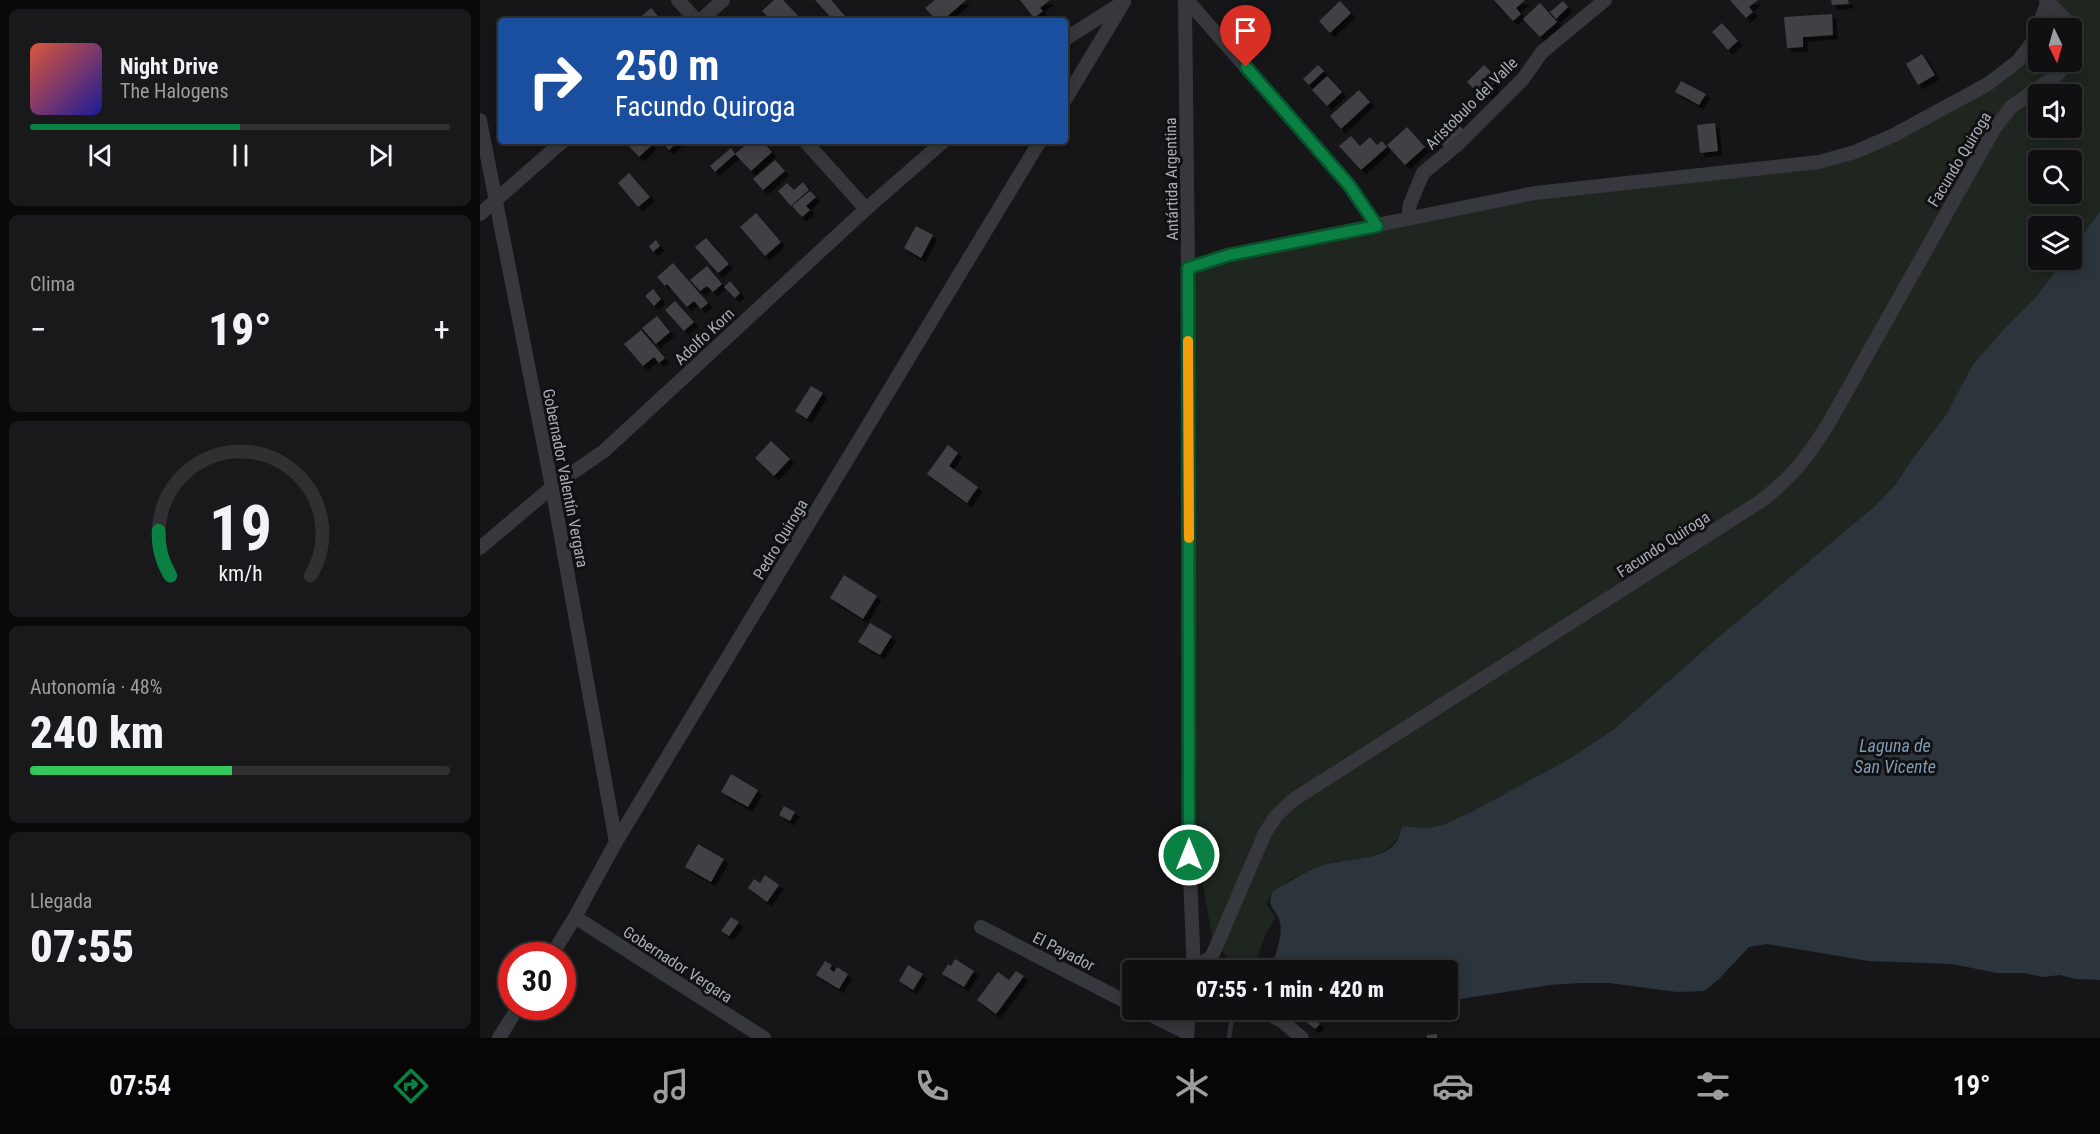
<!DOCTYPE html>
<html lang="es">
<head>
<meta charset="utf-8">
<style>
  :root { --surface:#101012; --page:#19191b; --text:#f1f3f6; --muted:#9c9d9f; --line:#303032; --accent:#0b8043 }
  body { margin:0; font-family:"Roboto Condensed",sans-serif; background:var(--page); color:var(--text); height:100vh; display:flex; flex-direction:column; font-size:22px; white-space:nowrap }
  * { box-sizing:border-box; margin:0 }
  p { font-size:20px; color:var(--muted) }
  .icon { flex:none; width:33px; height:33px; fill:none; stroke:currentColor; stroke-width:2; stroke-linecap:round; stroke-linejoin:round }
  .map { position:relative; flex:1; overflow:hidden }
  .drawer { display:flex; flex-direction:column; gap:9px; padding:9px; background:#09090a; width:480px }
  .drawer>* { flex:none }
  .guide { position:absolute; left:18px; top:18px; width:570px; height:126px; border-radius:6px; box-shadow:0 3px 15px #0003,0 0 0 2px var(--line); background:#1a4fa0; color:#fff; overflow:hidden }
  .needle { width:39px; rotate:175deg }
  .controls { position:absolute; left:1548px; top:18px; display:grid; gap:12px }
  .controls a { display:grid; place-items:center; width:54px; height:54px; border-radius:6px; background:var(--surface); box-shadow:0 3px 15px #0003,0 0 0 2px var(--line); font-size:30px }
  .speed { position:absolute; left:18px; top:942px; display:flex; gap:12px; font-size:30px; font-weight:700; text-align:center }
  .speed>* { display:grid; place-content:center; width:78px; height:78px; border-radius:50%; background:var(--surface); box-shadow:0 3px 15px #0003,0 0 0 2px var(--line); line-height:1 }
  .speed .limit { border:9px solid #d22; background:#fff; color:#111 }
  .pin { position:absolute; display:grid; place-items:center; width:51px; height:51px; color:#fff; margin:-62px -26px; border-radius:50% 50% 50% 0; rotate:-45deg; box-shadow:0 0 6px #0007 }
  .pin .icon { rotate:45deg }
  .me { position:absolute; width:66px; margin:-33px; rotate:0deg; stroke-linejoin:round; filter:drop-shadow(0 0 4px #0008) }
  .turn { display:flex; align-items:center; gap:21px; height:126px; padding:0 18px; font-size:27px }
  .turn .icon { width:78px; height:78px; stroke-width:2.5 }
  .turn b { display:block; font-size:42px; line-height:51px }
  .big { font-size:45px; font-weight:800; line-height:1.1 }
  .drawer .tile { flex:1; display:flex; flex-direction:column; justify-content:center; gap:9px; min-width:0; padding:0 21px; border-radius:9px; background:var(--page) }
  .drawer .dial { align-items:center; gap:0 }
  .dial svg { height:156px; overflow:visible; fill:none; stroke:var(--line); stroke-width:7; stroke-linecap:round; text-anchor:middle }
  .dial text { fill:var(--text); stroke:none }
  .song { display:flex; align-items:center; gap:18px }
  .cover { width:72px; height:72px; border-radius:9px; background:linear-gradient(135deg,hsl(10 70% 55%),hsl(240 70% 35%)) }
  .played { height:6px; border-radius:3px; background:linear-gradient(90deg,var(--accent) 50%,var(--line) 50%) }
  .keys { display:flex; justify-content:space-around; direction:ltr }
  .heat { display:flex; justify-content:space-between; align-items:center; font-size:33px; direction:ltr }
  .charge { height:9px; border-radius:4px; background:linear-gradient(90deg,#34c759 48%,var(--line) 0) }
  .trip { position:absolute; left:642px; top:960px; width:336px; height:60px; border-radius:6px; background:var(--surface); box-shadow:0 3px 15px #0003,0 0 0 2px var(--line); font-weight:800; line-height:60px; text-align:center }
  .dock { display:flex; height:96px; justify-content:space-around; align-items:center; background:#060607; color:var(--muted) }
  .dock .icon { width:42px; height:42px }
  .dock .selected { color:var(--accent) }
  .dock b { font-size:27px; color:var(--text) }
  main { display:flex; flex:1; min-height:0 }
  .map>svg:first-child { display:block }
  .green { fill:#1e261f; fill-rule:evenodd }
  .water { fill:#2c353c }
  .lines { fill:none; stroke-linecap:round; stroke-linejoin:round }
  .stream { stroke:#2c353c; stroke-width:4.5 }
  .building { fill:#404145; filter:url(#shadow) }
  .street { stroke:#37383d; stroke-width:14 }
  .route-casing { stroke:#07532c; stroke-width:15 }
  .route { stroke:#0b8043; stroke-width:10 }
  .slow { stroke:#f59e0b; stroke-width:10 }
  .labels { text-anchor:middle; stroke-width:6; stroke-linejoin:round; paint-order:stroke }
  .street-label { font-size:16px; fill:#a8adb8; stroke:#111113 }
  .water-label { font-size:18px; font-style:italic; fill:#7f9bb3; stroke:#111113 }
</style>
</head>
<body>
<main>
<section class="drawer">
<div class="tile">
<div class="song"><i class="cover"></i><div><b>Night Drive</b><p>The Halogens</p></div></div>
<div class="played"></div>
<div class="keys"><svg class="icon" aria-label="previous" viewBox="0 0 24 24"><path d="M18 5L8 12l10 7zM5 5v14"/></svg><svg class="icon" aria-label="pause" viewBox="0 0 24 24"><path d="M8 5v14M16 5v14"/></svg><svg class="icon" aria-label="next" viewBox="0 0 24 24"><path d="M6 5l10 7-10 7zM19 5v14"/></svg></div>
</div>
<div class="tile"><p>Clima</p>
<div class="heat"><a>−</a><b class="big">19°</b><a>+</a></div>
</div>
<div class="tile dial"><svg viewBox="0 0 100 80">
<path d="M14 69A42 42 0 1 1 86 69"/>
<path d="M14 69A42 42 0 0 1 8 46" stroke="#0b8043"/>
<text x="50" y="56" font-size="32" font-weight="700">19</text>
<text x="50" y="72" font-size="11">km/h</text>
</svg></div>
<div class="tile"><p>Autonomía · 48%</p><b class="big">240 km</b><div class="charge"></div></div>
<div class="tile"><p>Llegada</p><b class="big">07:55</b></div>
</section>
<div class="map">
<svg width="1620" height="1038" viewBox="0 0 1620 1038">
  <defs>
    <filter id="shadow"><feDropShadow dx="4.5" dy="4.5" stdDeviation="0" flood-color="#0009"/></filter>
  </defs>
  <rect width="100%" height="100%" fill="#161618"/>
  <path class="green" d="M 1568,0 L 1620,0 L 1620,211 L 1592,250 L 1592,226 L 1558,226 L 1558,260 L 1584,260 L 1556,297 L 1524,329 L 1493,364 L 1466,415 L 1432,459 L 1416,484 L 1395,506 L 1234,641 L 1133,730 L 1087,760 L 995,810 L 963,825 L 946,828 L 928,826 L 921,828 C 919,848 893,858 875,861 C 866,862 856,860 848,863 C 833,868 809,879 798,889 C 793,892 789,898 786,903 L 795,917 L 785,936 L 773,970 L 761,970 L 733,943 L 718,854 L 708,268 L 970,209 L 1375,152 L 1538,61 ZM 1558,28 L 1592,28 L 1592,62 L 1558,62 ZM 1558,94 L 1592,94 L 1592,128 L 1558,128 ZM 1558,160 L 1592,160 L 1592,194 L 1558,194 Z"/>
  <path class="water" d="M 1620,211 L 1620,980 L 1595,979 L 1580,975 L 1563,977 L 1543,973 L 1517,973 L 1472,964 L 1388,961 L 1287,944 L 1269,947 L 1239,979 L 1224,991 L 1197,992 L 1129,983 L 1099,983 L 1070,985 L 968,1001 L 968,970 L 784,970 L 791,966 C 796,954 803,935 800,922 C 797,908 785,909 793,891 C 809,882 826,871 843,865 C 866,857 918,864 921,828 L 924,826 L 946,828 L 963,825 L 995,810 L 1087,760 L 1133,730 L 1234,641 L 1395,506 L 1416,484 L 1432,459 L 1466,415 L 1493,364 L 1524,329 L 1556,297 L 1584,260 L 1592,260 L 1592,250 Z"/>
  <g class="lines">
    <path class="stream" d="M 749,1038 L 753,1010"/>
  </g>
  <path class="building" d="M 294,0 L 303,0 L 323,21 L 292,21 L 282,11 Z
    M 335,0 L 351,0 L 366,17 L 362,21 L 354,21 Z
    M 455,0 L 486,0 L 462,21 L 457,21 L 445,8 Z
    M 540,0 L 570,0 L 560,8 L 563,11 L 554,18 Z
    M 1014,0 L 1045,0 L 1036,8 L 1041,14 L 1033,21 Z
    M 1250,0 L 1278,0 L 1269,7 L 1273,12 L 1266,18 Z
    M 1351,0 L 1368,0 L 1369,4 L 1352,5 Z
    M 860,1 L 871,13 L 850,33 L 839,21 Z
    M 1083,1 L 1088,7 L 1076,19 L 1070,12 Z
    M 1060,3 L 1077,22 L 1060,37 L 1043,19 Z
    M 171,8 L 182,21 L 156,21 Z
    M 1352,14 L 1353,35 L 1323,37 L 1323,47 L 1307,48 L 1304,17 Z
    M 1242,23 L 1258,41 L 1248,50 L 1232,32 Z
    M 1442,54 L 1455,75 L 1438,85 L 1426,64 Z
    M 838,65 L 844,71 L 829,85 L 823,79 Z
    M 1004,65 L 1018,79 L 1012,86 L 1015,88 L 1008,95 L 1006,92 L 1001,97 L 987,82 Z
    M 847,76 L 862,92 L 847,106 L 832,90 Z
    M 1201,81 L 1226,94 L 1219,105 L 1195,92 Z
    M 879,90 L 890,102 L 861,129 L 850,116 Z
    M 975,120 L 985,132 L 966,149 L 960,142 L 965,138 L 961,133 Z
    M 1235,123 L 1238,151 L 1220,153 L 1217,125 Z
    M 927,127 L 945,147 L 925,165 L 907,145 Z
    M 871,136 L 880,146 L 890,137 L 897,145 L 902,141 L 907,147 L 881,170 L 859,146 Z
    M 150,141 L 169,141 L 172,145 L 159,157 L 147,144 Z
    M 182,141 L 199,141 L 189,150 Z
    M 270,141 L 282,141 L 292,152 L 271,171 L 255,154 Z
    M 251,148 L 255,154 L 235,172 L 230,166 Z
    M 295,160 L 305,171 L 283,190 L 273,179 Z
    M 149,173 L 170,197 L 158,207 L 138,183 Z
    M 323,182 L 329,190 L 311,206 L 298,191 L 307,183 L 314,190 Z
    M 330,191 L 336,197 L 326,206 L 330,210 L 322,217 L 312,206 Z
    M 276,213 L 301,242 L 285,256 L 260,227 Z
    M 436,226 L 453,235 L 441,258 L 424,248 Z
    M 226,238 L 249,264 L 238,273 L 215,247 Z
    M 176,240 L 180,246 L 173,252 L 169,246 Z
    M 193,263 L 228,303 L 221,309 L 214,301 L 207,307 L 187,284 L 185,286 L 177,277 Z
    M 227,266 L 242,284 L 233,292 L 227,286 L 220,291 L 210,280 Z
    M 250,281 L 260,293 L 255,298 L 244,287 Z
    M 173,289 L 181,299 L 174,306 L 165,296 Z
    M 195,301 L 214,322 L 204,331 L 185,310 Z
    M 177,316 L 190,332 L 176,344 L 162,328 Z
    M 161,330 L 185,358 L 179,363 L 174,357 L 163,366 L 144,344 Z
    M 331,386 L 343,393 L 327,419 L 315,411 Z
    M 291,441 L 310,459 L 294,476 L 275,458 Z
    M 468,445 L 478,453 L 469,466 L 498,487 L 487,503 L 447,474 Z
    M 364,575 L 397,596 L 383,619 L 350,598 Z
    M 390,623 L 412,636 L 400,655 L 378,642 Z
    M 251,774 L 278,790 L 268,807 L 241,792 Z
    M 304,806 L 315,812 L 310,821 L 299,815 Z
    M 218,844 L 244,859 L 231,882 L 205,867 Z
    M 285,875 L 299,885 L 287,902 L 268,888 L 274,879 L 280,883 Z
    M 251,917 L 259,922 L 249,936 L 241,931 Z
    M 475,959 L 494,971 L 484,987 L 462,974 L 468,964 L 471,966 Z
    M 345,961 L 352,965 L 350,969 L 354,972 L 357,967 L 368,974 L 359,989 L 336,975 Z
    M 428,965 L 443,974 L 433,990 L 419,981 Z
    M 536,971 L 544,976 L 516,1014 L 497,1000 L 518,972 L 529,980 Z
    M 830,1014 L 840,1024 L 835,1029 L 824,1020 Z
    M 957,1034 L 957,1038 L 947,1038 L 947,1035 Z"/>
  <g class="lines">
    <path class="street" d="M 198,0 L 217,21
      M 705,0 L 708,268 L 709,855 L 714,970
      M 707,0 L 869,185 L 897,226
      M 1566,0 L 1590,24 L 1590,28
      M 220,21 L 243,0
      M 1592,33 L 1594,45 L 1592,58
      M 585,39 L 642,3
      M 585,100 L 644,2
      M 0,120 L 72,487 L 136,842
      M 325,141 L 386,209
      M 0,214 L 83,141
      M 928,219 L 930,204 L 943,173 L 978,144 L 1043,79 L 1062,52 L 1125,0
      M 708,268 L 749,255 L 1055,193 L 1339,162 L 1375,152 L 1414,135 L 1508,84 L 1538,61 L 1554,40 L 1568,0
      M 0,548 L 72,487 L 124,451 L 386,209 L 464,141
      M 95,917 L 284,1038
      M 501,927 L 652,1005
      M 71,956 L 95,917 L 136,842 L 560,141
      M 715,970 L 714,970 L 732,956 L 785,833 L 796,816 L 813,800 L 1281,501 C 1315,475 1328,456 1350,421 L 1514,129 L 1531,107 L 1578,74 L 1589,62
      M 661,1010 L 707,1033
      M 780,1010 L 802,1021 L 822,1038
      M 19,1038 L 39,1006
      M 707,1038 L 709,1010"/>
  </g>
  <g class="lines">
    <defs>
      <path id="route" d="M 709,855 L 708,268 L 749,255 L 897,226 L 869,185 L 766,67"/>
    </defs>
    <use href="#route" class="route-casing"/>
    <use href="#route" class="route"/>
    <path class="slow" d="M 708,341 L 709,538"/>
  </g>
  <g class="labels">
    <g class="street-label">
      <text transform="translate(991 103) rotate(-45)" y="6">Aristobulo del Valle</text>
      <text transform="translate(1479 159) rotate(-59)" y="6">Facundo Quiroga</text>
      <text transform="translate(691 179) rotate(-91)" y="6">Antártida Argentina</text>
      <text transform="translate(224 336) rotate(-43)" y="6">Adolfo Korn</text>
      <text transform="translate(86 478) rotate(79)" y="6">Gobernador Valentín Vergara</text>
      <text transform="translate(300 539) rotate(-59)" y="6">Pedro Quiroga</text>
      <text transform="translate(1183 544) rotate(-33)" y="6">Facundo Quiroga</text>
      <text transform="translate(584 951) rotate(27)" y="6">El Payador</text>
      <text transform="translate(198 964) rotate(33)" y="6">Gobernador Vergara</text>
    </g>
    <g class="water-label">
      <text x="1415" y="752">Laguna de<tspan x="1415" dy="21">San Vicente</tspan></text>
    </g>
  </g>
</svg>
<div class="controls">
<a><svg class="needle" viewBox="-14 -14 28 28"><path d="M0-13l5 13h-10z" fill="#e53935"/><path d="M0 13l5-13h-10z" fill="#9c9d9f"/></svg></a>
<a><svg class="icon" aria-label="sound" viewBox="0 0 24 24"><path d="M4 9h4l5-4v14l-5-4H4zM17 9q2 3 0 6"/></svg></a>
<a><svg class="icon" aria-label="search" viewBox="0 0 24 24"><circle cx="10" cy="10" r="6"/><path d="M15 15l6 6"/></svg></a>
<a><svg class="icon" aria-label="layers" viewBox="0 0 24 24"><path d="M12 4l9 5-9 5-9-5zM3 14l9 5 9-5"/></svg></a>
</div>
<div class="speed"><div class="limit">30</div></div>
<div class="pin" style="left:766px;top:67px;background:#d93025"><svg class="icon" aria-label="arrive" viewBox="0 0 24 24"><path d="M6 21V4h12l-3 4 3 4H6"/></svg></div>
<svg class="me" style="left:709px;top:855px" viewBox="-20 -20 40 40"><circle r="17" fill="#0b8043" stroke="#fff" stroke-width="3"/><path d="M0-11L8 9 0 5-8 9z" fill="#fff"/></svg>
<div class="trip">07:55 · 1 min · 420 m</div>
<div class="guide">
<div class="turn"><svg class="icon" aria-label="right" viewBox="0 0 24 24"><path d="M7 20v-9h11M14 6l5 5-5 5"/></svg><div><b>250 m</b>Facundo Quiroga</div></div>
</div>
</div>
</main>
<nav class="dock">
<b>07:54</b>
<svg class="icon selected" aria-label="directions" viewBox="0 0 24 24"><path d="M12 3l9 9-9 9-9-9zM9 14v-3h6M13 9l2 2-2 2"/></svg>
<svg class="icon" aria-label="music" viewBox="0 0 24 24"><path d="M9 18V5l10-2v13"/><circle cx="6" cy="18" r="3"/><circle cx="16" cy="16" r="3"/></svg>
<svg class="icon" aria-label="phone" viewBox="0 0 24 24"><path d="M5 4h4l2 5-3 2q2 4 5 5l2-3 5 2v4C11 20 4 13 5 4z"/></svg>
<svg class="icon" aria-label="climate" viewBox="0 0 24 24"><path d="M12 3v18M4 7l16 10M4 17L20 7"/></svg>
<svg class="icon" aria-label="car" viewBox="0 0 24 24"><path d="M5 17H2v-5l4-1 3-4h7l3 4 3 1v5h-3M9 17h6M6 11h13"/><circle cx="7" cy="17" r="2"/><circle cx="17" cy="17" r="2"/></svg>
<svg class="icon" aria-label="filters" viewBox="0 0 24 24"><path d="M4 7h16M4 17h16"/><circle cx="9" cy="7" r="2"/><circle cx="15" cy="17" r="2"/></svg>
<b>19°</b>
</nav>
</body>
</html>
